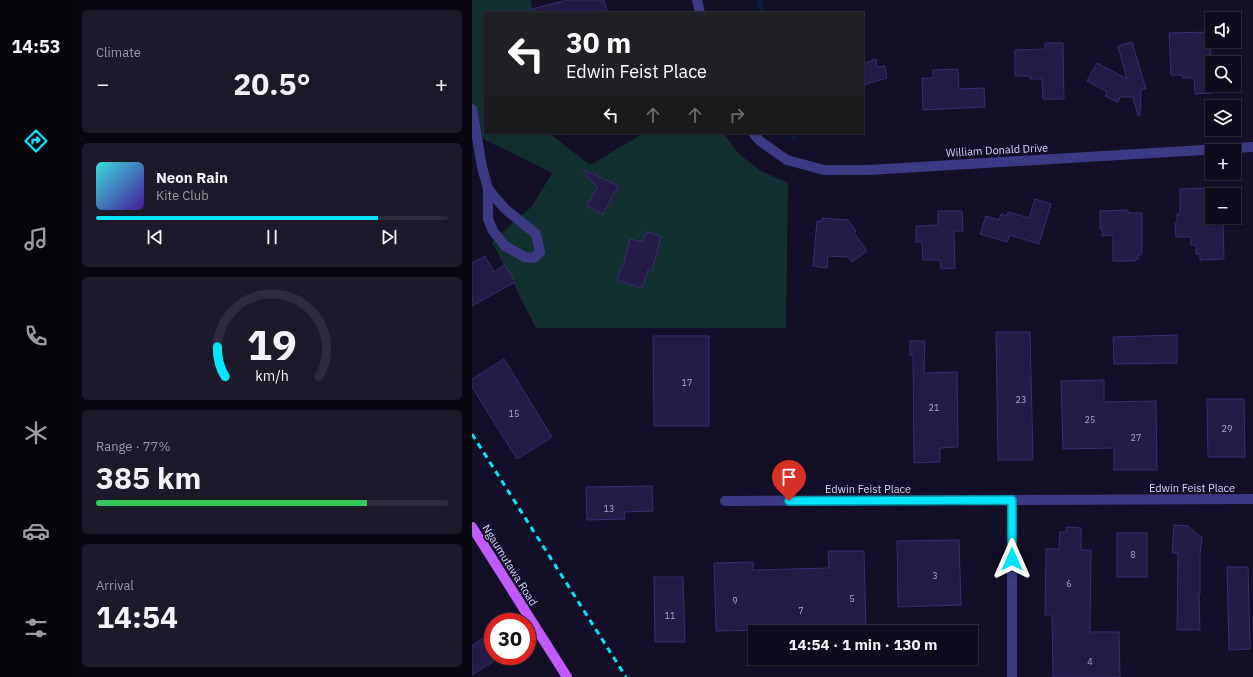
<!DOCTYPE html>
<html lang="en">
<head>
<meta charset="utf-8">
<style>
  :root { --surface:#0e0b1c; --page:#1c1929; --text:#f1f3f6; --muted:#9b9ba3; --line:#2e2b3b; --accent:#00e5ff }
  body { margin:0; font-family:"IBM Plex Sans",sans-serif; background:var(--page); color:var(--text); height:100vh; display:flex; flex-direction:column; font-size:15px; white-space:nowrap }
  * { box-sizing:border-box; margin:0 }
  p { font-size:13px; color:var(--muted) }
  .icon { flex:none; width:22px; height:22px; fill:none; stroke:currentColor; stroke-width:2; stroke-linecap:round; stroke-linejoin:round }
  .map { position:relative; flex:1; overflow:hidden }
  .drawer { display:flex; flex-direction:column; gap:10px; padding:10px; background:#08060f; width:400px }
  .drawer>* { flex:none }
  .top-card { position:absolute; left:12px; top:12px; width:380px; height:122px; border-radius:0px; box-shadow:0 1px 3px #0004,0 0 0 1px var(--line); background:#202124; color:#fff; overflow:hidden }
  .tools { position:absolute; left:733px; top:12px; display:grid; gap:8px }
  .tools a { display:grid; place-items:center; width:36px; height:36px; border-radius:0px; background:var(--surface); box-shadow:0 1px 3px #0004,0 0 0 1px var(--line); font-size:20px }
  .speed { position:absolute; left:12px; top:613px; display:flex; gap:8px; font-size:20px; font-weight:700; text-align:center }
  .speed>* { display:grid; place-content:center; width:52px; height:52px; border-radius:50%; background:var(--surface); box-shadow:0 1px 3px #0004,0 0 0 1px var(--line); line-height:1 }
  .speed .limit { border:6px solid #d22; background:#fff; color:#111 }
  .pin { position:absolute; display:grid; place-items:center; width:34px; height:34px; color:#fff; margin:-41px -17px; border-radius:50% 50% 50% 0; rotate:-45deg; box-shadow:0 0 4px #0007 }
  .pin .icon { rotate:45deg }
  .me { position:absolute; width:44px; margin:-22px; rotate:0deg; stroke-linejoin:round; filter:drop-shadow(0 0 3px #0008) }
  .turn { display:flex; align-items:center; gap:14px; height:84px; padding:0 16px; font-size:18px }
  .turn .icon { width:52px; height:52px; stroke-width:2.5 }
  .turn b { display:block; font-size:28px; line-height:34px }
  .lanes { display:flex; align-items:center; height:38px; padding:0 16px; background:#0003; justify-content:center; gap:20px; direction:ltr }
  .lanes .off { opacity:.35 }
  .big { font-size:30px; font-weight:800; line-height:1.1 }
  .drawer .card { flex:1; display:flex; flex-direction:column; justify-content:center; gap:6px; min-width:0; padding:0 14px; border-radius:6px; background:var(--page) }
  .drawer .dial { align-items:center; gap:0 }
  .dial svg { height:104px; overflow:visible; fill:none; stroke:var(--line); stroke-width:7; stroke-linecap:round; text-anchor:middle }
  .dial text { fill:var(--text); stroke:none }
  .song { display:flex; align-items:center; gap:12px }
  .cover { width:48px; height:48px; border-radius:6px; background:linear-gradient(135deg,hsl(180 70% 55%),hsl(260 70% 35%)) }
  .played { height:4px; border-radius:2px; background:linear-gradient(90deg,var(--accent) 80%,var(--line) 80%) }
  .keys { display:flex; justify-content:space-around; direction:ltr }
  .heat { display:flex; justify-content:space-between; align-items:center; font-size:22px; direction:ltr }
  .charge { height:6px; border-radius:3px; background:linear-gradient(90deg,#34c759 77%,var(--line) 0) }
  .trip { position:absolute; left:276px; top:625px; width:230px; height:40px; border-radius:0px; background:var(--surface); box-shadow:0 1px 3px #0004,0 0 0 1px var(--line); font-weight:800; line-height:40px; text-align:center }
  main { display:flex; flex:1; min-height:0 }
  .menu { display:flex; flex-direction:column; width:72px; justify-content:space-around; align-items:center; background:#06040b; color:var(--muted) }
  .menu .icon { width:28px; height:28px }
  .menu .selected { color:var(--accent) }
  .menu b { font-size:18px; color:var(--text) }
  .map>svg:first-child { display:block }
  .green { fill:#12302f }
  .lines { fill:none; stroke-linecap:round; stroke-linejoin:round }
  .stream { stroke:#0a1f44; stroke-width:4.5 }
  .building { fill:#241b47; stroke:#3b2d73 }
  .minor { stroke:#3d3a85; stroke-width:10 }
  .major { stroke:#c25bff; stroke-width:10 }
  .rail { stroke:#00e5ff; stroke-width:3; stroke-dasharray:6 5; stroke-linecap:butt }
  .route-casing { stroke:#0095a6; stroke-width:10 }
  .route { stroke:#00e5ff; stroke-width:7 }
  .labels { text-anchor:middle; stroke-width:4; stroke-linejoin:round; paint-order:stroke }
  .number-label { font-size:9px; fill:#aca6d1 }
  .street-label { font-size:11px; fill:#d9d4ff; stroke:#130f26 }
</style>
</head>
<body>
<main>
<nav class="menu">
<b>14:53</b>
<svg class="icon selected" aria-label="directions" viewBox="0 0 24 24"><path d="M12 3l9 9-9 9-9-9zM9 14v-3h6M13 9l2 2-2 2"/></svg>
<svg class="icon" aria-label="music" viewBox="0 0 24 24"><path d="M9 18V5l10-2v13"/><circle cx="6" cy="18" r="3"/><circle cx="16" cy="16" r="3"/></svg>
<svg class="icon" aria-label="phone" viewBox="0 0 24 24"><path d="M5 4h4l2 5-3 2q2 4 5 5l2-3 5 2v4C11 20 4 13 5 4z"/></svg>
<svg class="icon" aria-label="climate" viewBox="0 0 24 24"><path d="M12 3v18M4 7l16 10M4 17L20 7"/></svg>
<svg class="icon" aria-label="car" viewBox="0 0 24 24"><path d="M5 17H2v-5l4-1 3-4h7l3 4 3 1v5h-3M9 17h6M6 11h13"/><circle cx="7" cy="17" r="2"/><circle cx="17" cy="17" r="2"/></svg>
<svg class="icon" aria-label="filters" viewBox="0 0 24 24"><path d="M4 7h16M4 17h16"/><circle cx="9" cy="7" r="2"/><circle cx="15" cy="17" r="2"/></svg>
</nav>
<section class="drawer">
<div class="card"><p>Climate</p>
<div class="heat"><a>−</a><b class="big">20.5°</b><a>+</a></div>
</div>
<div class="card">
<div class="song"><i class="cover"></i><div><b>Neon Rain</b><p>Kite Club</p></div></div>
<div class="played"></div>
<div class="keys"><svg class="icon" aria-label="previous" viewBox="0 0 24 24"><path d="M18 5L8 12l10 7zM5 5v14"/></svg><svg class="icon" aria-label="pause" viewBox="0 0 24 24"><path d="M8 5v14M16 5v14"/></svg><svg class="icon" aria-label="next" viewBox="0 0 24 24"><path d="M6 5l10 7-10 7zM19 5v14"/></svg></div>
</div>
<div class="card dial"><svg viewBox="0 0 100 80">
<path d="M14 69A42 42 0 1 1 86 69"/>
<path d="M14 69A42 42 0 0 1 8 46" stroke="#00e5ff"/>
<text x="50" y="56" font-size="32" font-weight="700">19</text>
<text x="50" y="72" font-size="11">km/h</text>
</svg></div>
<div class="card"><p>Range · 77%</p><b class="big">385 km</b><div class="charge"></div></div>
<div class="card"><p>Arrival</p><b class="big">14:54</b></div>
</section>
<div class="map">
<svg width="781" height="677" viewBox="0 0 781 677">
  <rect width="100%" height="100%" fill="#130f26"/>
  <path class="green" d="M 0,0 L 59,0 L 60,13 L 13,13 L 13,133 L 77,133 L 118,165 L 172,133 L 251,133 L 267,154 L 289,171 L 316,183 L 314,328 L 64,328 L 20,242 L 60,206 L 80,173 L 9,138 L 0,113 Z"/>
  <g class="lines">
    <path class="stream" d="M 287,0 L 290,13
      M 321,133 L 322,137"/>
  </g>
  <path class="building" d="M 95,0 L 132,0 L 136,13 L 61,13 L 60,9 Z
    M 738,32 L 740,93 L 723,94 L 722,78 L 710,78 L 710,75 L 699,75 L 697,33 Z
    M 660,42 L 674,89 L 669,89 L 668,115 L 666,116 L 661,97 L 648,97 L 646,102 L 633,96 L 635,92 L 615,81 L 625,63 L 655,79 L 646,46 Z
    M 573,43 L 591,43 L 592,99 L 571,99 L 570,79 L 558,79 L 558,76 L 543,76 L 543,50 L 573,49 Z
    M 404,59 L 405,67 L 413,66 L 415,78 L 391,85 L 391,64 Z
    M 486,69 L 487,89 L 512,88 L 513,107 L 451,110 L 450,78 L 461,78 L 461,70 Z
    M 111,169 L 146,186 L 131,214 L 115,206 L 125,188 Z
    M 735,188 L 736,215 L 740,215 L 740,217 L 751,217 L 752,259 L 728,260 L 728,254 L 724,254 L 724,245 L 719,245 L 719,237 L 704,237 L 703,223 L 705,223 L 705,214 L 708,214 L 708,189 Z
    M 563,199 L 579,204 L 567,244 L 538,235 L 535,242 L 508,234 L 514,216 L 527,220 L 529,214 L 535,216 L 536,212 L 557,218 Z
    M 656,210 L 656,213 L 670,213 L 670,253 L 669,255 L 666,255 L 666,259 L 663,259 L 663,261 L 641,261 L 641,235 L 630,236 L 630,229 L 628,229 L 628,211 Z
    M 466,211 L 490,211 L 491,231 L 482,231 L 483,268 L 469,269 L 468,260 L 451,260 L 450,242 L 444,242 L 444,226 L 466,225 Z
    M 350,218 L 376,220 L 384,231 L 382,233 L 395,251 L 380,262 L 376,257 L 356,256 L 355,268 L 341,266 L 345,221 L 350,221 Z
    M 174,232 L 189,236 L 180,271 L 176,270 L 170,288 L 145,280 L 150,266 L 151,266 L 158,239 L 171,242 Z
    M 13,256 L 22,272 L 33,265 L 43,282 L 0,306 L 0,263 Z
    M 524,332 L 558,332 L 561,460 L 526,460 Z
    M 705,335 L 705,363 L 642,364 L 641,337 Z
    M 181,336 L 237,336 L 237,426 L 182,426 Z
    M 438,341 L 453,341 L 452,373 L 485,372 L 486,447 L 468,448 L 468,462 L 442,463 L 441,355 L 438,355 Z
    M 32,359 L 80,437 L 45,459 L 0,387 L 0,379 Z
    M 632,380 L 632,402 L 684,401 L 685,470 L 642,470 L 642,448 L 591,449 L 589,381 Z
    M 735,399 L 772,399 L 773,457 L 736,457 Z
    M 180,486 L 181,511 L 152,512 L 153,519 L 115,520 L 114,487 Z
    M 702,525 L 716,526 L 730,538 L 728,555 L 728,594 L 727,594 L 728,630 L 705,630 L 706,553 L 700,553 Z
    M 594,527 L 609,528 L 609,550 L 619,550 L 618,632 L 647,632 L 648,677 L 581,677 L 580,615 L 573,615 L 574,549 L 587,549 L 588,532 L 594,532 Z
    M 645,533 L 675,533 L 675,577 L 645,577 Z
    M 487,540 L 489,605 L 426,607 L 425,541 Z
    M 356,551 L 392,551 L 394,632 L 302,632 L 302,630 L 244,631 L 242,563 L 281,562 L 281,570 L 357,568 Z
    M 755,567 L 776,567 L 778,649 L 757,650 Z
    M 182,577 L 211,577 L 213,642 L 183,642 Z
    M 14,636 L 21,647 L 21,656 L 23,656 L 25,659 L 0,675 L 0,646 Z"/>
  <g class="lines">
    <path class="minor" d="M 225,0 L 228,13
      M 0,109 L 10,167 L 16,189 L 16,219 L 21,231 L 33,246 L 53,257 L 62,258 L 68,252 L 64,234 L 33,209 L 16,189
      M 281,133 L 288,141 L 315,160 L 352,170 L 397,170 L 781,147
      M 540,500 L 540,677
      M 253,501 L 781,499"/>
    <path class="major" d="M 0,527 L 95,677"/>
    <path class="rail" d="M 0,434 L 154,677"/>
  </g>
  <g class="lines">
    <defs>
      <path id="route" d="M 317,501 L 540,500 L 540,559"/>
    </defs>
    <use href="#route" class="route-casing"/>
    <use href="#route" class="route"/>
  </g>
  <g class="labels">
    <g class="number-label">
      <text x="215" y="386">17</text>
      <text x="549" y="403">23</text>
      <text x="462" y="411">21</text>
      <text x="42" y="417">15</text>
      <text x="618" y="423">25</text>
      <text x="755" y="432">29</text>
      <text x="664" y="441">27</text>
      <text x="137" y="512">13</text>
      <text x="661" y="558">8</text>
      <text x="463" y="579">3</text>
      <text x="597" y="587">6</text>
      <text x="380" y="602">5</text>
      <text x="263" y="604">9</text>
      <text x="329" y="614">7</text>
      <text x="198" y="619">11</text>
      <text x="618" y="665">4</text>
    </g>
    <g class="street-label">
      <text transform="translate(525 150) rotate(-3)" y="4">William Donald Drive</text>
      <text x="720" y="492">Edwin Feist Place</text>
      <text x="396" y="493">Edwin Feist Place</text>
      <text transform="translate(38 565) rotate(58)" y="4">Ngaumutawa Road</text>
    </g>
  </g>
</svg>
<div class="tools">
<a><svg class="icon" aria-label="sound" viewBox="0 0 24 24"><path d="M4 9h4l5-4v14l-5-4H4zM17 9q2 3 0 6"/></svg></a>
<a><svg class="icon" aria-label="search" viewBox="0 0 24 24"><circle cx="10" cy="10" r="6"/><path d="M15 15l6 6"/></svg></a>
<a><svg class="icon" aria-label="layers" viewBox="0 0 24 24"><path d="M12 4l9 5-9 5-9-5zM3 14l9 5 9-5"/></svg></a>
<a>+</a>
<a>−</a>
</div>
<div class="speed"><div class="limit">30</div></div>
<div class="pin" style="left:317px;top:501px;background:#d93025"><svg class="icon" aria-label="arrive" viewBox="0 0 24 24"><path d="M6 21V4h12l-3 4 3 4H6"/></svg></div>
<svg class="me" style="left:540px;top:559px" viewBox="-20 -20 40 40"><path d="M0-17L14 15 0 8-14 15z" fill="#00e5ff" stroke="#fff" stroke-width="4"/></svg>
<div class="trip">14:54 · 1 min · 130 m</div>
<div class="top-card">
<div class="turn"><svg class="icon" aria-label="left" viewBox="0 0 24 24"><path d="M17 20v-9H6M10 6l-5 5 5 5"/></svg><div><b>30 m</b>Edwin Feist Place</div></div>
<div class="lanes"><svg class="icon" aria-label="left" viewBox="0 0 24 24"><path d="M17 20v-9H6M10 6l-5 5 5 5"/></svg><svg class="icon off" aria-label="ahead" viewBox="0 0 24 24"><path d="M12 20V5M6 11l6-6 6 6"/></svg><svg class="icon off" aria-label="ahead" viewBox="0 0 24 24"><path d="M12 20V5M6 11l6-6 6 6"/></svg><svg class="icon off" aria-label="right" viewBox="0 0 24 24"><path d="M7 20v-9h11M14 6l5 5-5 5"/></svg></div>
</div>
</div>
</main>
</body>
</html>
